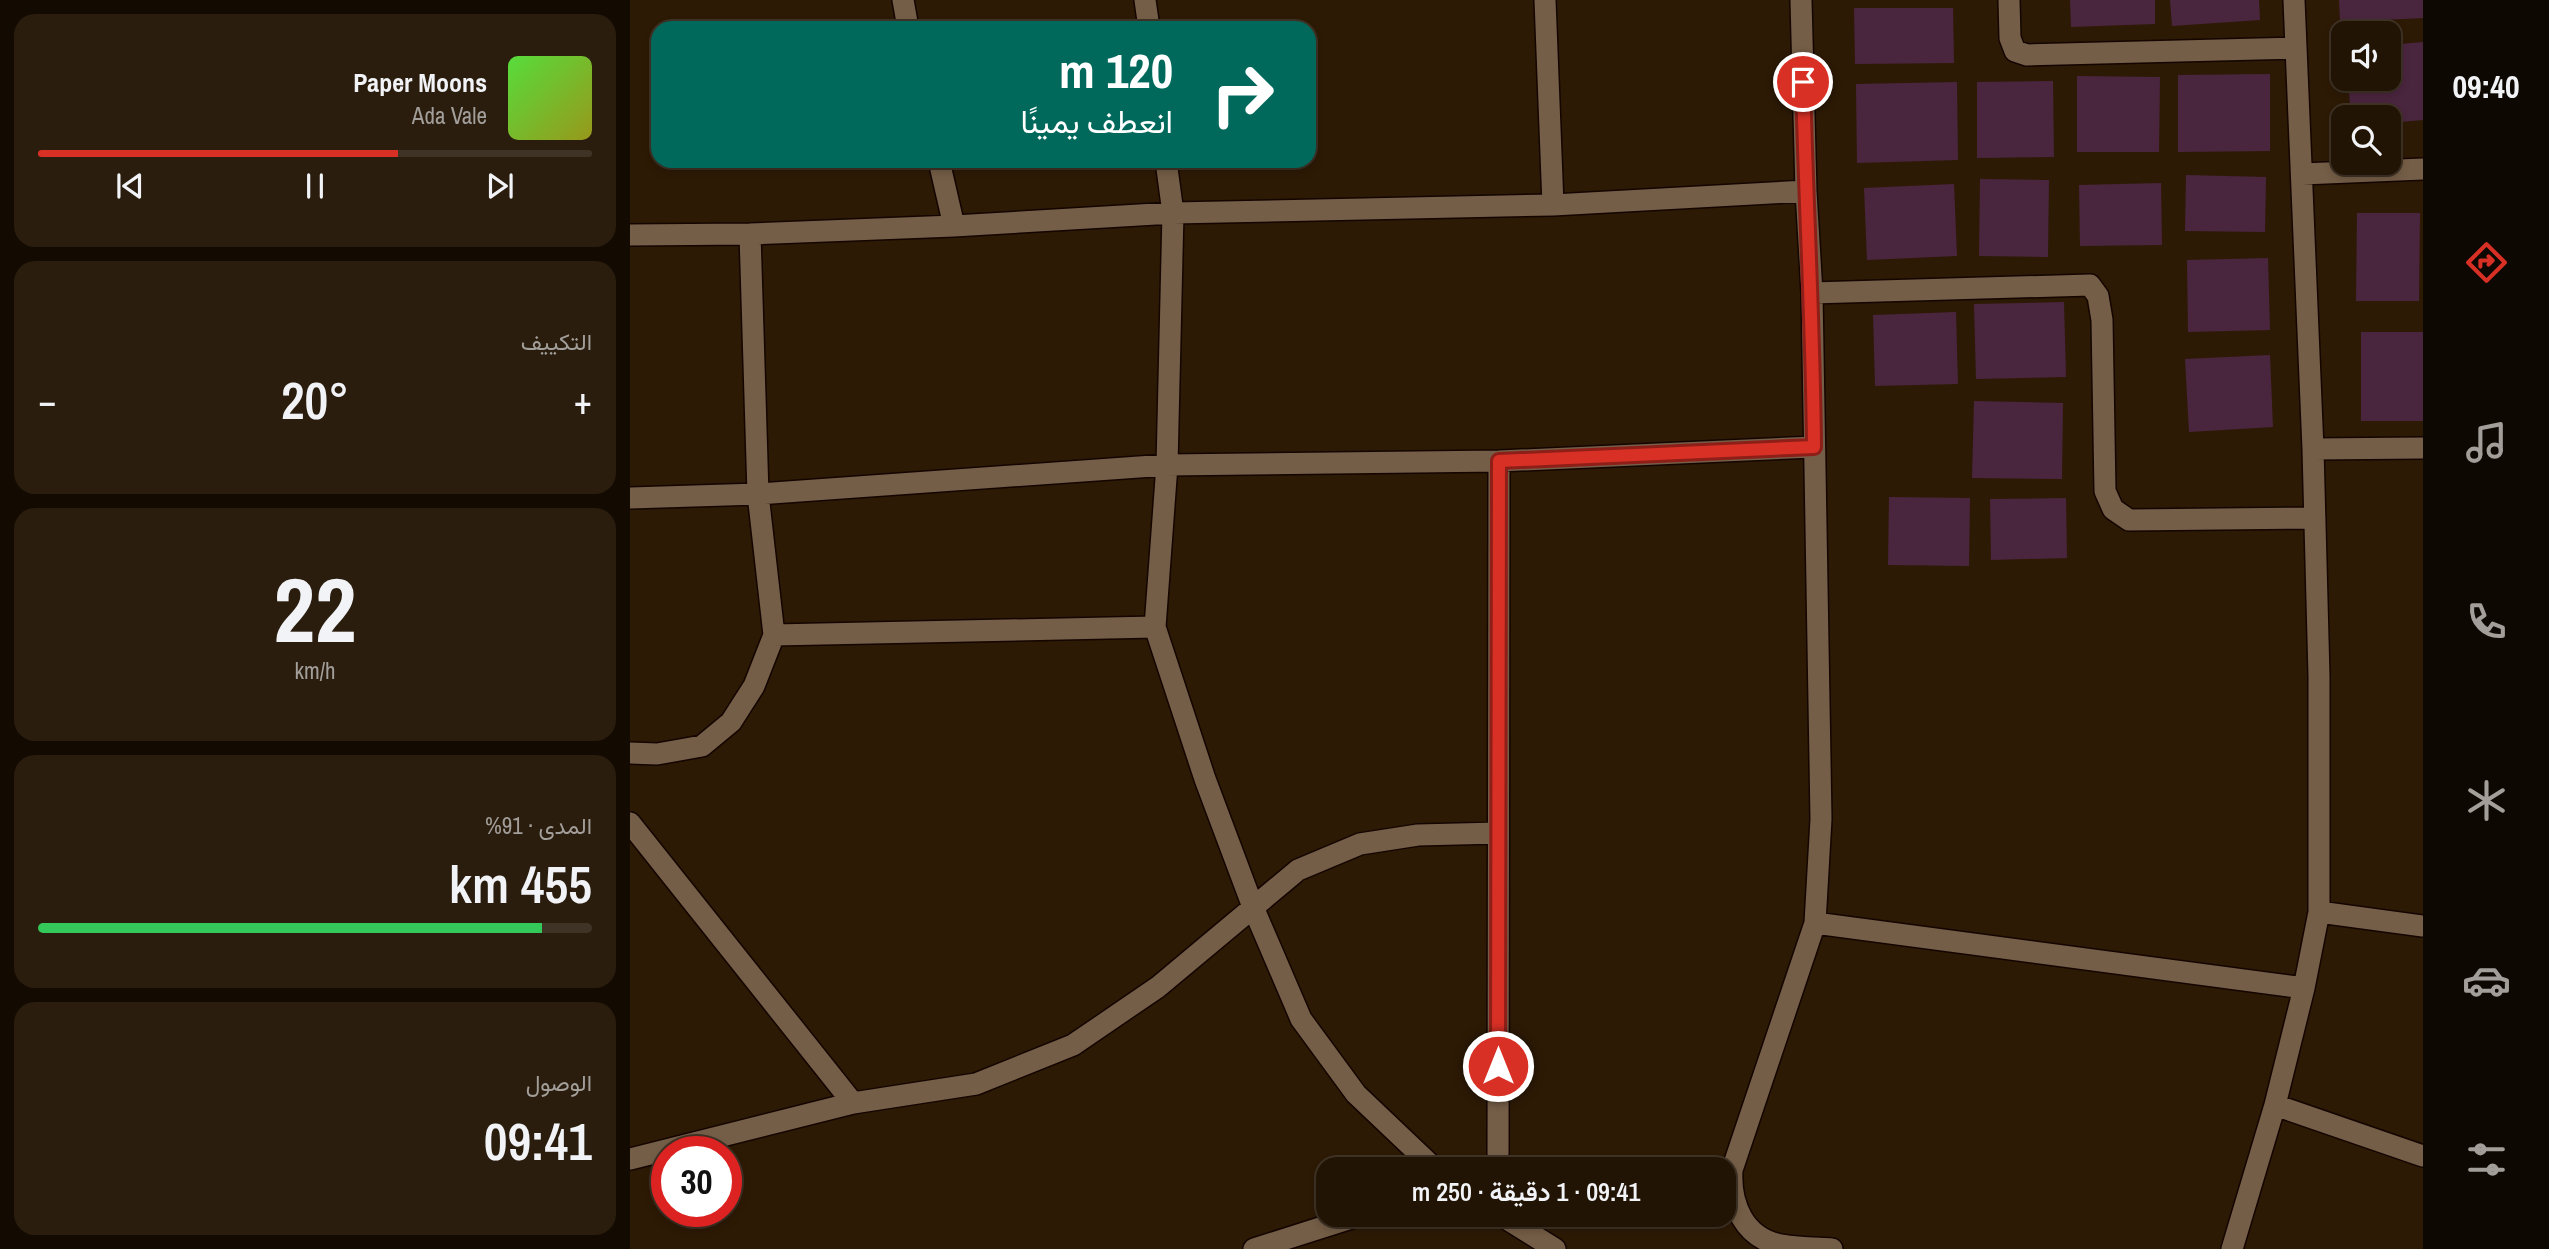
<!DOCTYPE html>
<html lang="ar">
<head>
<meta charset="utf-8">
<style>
  :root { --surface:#221404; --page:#2a1d0e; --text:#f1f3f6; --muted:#a29e9a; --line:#3f3326; --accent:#d93025 }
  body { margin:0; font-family:"Archivo Narrow",Vazirmatn,sans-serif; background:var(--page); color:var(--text); direction:rtl; height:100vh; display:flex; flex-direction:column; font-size:26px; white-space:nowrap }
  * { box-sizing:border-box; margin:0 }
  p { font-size:23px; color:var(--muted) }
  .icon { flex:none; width:38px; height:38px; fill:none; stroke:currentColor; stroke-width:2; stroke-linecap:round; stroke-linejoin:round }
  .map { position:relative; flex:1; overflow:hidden; direction:ltr }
  .sheet { display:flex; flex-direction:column; gap:14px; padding:14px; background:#130b02; width:630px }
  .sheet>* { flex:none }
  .guide { position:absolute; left:21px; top:21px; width:665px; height:147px; border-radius:21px; box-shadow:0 4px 10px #0003,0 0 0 2px var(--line); direction:rtl; background:#00695c; color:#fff; overflow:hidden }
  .fabs { position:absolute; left:1701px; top:21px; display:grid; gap:14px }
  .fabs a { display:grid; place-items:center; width:70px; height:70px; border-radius:14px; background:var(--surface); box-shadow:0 4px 10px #0003,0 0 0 2px var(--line); font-size:35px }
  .speed { position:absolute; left:21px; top:1136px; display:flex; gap:14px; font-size:35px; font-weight:700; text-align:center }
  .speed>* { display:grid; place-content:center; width:91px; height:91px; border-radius:50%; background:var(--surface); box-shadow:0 4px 10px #0003,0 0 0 2px var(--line); line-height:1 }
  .speed .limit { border:10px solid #d22; background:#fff; color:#111 }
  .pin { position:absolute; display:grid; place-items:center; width:60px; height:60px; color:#fff; margin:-30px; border:4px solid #fff; border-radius:50%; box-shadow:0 2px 7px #0007 }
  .me { position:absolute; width:77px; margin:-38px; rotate:0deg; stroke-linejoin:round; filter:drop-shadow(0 0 5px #0008) }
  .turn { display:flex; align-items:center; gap:24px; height:147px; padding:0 28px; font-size:32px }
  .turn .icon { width:91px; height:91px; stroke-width:2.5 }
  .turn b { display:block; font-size:49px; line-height:60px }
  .big { font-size:52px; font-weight:600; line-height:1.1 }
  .sheet .card { flex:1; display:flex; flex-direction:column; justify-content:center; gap:10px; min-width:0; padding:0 24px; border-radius:21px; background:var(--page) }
  .sheet .dial { align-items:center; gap:0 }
  .dial b { font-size:91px; line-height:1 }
  .song { display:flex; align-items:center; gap:21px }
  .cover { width:84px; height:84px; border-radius:10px; background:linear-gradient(135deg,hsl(110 70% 55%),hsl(60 70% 35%)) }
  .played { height:7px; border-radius:4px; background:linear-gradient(90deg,var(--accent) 65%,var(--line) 65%) }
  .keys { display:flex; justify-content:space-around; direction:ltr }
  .heat { display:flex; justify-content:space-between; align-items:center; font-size:38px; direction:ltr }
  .charge { height:10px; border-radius:5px; background:linear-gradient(90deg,#34c759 91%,var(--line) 0) }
  .trip { position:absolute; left:686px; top:1157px; width:420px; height:70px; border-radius:21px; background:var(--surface); box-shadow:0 4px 10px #0003,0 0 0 2px var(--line); font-weight:600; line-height:70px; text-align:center; direction:rtl }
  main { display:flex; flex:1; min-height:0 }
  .tab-bar { display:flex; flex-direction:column; width:126px; justify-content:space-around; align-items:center; background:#0e0802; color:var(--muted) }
  .tab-bar .icon { width:49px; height:49px }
  .tab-bar .current { color:var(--accent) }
  .tab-bar b { font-size:32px; color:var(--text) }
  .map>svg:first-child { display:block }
  .building { fill:#4a253e }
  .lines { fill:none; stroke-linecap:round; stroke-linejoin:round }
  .minor-casing { stroke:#140500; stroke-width:24 }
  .minor { stroke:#755e47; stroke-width:21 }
  .route-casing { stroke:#8d1f18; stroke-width:18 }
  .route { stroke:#d93025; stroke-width:12 }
</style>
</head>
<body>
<main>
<nav class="tab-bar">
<b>09:40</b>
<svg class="icon current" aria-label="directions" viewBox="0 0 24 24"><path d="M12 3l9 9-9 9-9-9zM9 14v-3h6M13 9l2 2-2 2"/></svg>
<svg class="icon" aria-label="music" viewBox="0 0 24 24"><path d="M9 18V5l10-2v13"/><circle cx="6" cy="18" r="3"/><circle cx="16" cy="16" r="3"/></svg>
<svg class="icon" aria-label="phone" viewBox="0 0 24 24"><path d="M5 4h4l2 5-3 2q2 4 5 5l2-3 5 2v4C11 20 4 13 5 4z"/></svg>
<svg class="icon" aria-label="climate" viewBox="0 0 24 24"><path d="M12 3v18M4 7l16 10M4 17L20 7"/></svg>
<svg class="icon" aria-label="car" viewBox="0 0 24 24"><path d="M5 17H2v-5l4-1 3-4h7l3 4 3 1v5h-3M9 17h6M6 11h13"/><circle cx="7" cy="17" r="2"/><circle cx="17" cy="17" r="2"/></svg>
<svg class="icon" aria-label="filters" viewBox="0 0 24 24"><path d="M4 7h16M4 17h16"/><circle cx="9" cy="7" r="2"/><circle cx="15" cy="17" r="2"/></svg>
</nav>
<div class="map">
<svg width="1793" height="1249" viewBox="0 0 1793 1249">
  <rect width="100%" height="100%" fill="#2d1a05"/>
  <path class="building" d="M 1440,0 L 1525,0 L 1525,24 L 1441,27 Z
    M 1540,0 L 1629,0 L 1630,20 L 1542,26 Z
    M 1709,0 L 1793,0 L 1793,18 L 1710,22 Z
    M 1224,8 L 1323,8 L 1324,63 L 1225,64 Z
    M 1793,42 L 1793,120 L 1759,123 L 1759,117 L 1721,117 L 1718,79 L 1759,79 L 1759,45 Z
    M 1640,74 L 1640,151 L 1548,152 L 1548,75 Z
    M 1447,76 L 1530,77 L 1529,152 L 1447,152 Z
    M 1423,81 L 1424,157 L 1347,158 L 1347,82 Z
    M 1327,82 L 1328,160 L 1227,163 L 1226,84 Z
    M 1556,175 L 1636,177 L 1635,232 L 1555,231 Z
    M 1350,179 L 1419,180 L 1418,257 L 1349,256 Z
    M 1531,183 L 1532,245 L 1450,246 L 1449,185 Z
    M 1324,184 L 1327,256 L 1237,260 L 1234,188 Z
    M 1727,213 L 1790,213 L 1789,301 L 1726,301 Z
    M 1638,258 L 1640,330 L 1558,332 L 1557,260 Z
    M 1434,302 L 1436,377 L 1346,379 L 1344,304 Z
    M 1326,312 L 1328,384 L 1245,386 L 1243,315 Z
    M 1731,332 L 1793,332 L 1793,421 L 1731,421 Z
    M 1640,355 L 1643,427 L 1559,432 L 1555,359 Z
    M 1344,401 L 1433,403 L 1432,479 L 1342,478 Z
    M 1259,497 L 1340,498 L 1339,566 L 1258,565 Z
    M 1436,498 L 1437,558 L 1361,560 L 1360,499 Z"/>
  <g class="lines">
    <defs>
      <path id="minor" d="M 273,0 L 278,28
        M 515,0 L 519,28
        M 915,0 L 923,205
        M 1171,0 L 1176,191 L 1182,293 L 1191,819 L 1185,923 L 1102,1170 C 1100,1204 1114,1239 1152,1245 C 1168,1248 1186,1248 1202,1249
        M 1379,0 L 1380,38 L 1385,51 L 1397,55 L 1665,48
        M 309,161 L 324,226
        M 1672,174 L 1793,169
        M 0,235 L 120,234 L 324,226 L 543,213 L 923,205 L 1176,191
        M 1182,293 L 1460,285 L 1468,296 L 1472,320 L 1475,491 L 1483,509 L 1499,520 L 1685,518
        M 1683,449 L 1793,448
        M 0,498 L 128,494 L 537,465 L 869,461 L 1184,447
        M 525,627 L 575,779 L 623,907 L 671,1019 L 726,1094 L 805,1169
        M 144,635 L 525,627 L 537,465 L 543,213 L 536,161
        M 0,753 L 27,754 L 72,746 L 101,722 L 124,686 L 144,635 L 128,494 L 120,234
        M 0,823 L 223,1103
        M 1689,912 L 1793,926
        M 1185,923 L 1674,988
        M 1645,1105 L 1793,1156
        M 0,1159 L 223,1103 L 346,1084 L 443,1045 L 528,987 L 668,870 L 730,844 L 788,835 L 868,833
        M 868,1169 L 869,461
        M 966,1169 L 1015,1169
        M 869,1214 L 925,1249
        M 624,1249 L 734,1214
        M 1602,1249 L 1645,1105 L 1674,988 L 1689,912 L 1689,676 L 1683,449 L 1664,0"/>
    </defs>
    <use href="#minor" class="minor-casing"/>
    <use href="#minor" class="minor"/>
  </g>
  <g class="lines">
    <defs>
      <path id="route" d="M 868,1066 L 869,461 L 1184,447 C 1183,325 1176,204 1173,82"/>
    </defs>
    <use href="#route" class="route-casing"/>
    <use href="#route" class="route"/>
  </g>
</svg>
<div class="fabs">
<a><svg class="icon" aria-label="sound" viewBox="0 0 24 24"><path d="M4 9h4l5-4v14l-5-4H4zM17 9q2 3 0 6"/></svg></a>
<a><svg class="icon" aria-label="search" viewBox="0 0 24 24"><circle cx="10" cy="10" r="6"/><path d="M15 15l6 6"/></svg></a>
</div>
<div class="speed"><div class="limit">30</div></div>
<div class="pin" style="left:1173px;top:82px;background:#d93025"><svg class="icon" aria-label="arrive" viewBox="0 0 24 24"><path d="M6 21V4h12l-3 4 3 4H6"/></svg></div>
<svg class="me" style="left:868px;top:1066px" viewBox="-20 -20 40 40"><circle r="17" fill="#d93025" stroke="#fff" stroke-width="3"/><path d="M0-11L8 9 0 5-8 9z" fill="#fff"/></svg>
<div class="trip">09:41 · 1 دقيقة · 250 m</div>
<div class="guide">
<div class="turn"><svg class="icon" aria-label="right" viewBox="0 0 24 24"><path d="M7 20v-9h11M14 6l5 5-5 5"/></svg><div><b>120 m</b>انعطف يمينًا</div></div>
</div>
</div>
<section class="sheet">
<div class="card">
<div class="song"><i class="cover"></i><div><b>Paper Moons</b><p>Ada Vale</p></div></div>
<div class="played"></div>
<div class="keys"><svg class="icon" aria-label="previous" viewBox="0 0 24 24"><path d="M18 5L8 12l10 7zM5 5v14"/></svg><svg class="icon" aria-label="pause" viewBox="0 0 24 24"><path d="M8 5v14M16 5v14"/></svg><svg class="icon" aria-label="next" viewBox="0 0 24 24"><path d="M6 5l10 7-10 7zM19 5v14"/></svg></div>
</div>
<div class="card"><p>التكييف</p>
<div class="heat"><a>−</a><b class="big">20°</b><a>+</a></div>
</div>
<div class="card dial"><b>22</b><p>km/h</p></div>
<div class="card"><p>المدى · 91%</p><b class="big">455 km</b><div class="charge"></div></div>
<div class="card"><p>الوصول</p><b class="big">09:41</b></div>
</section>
</main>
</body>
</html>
